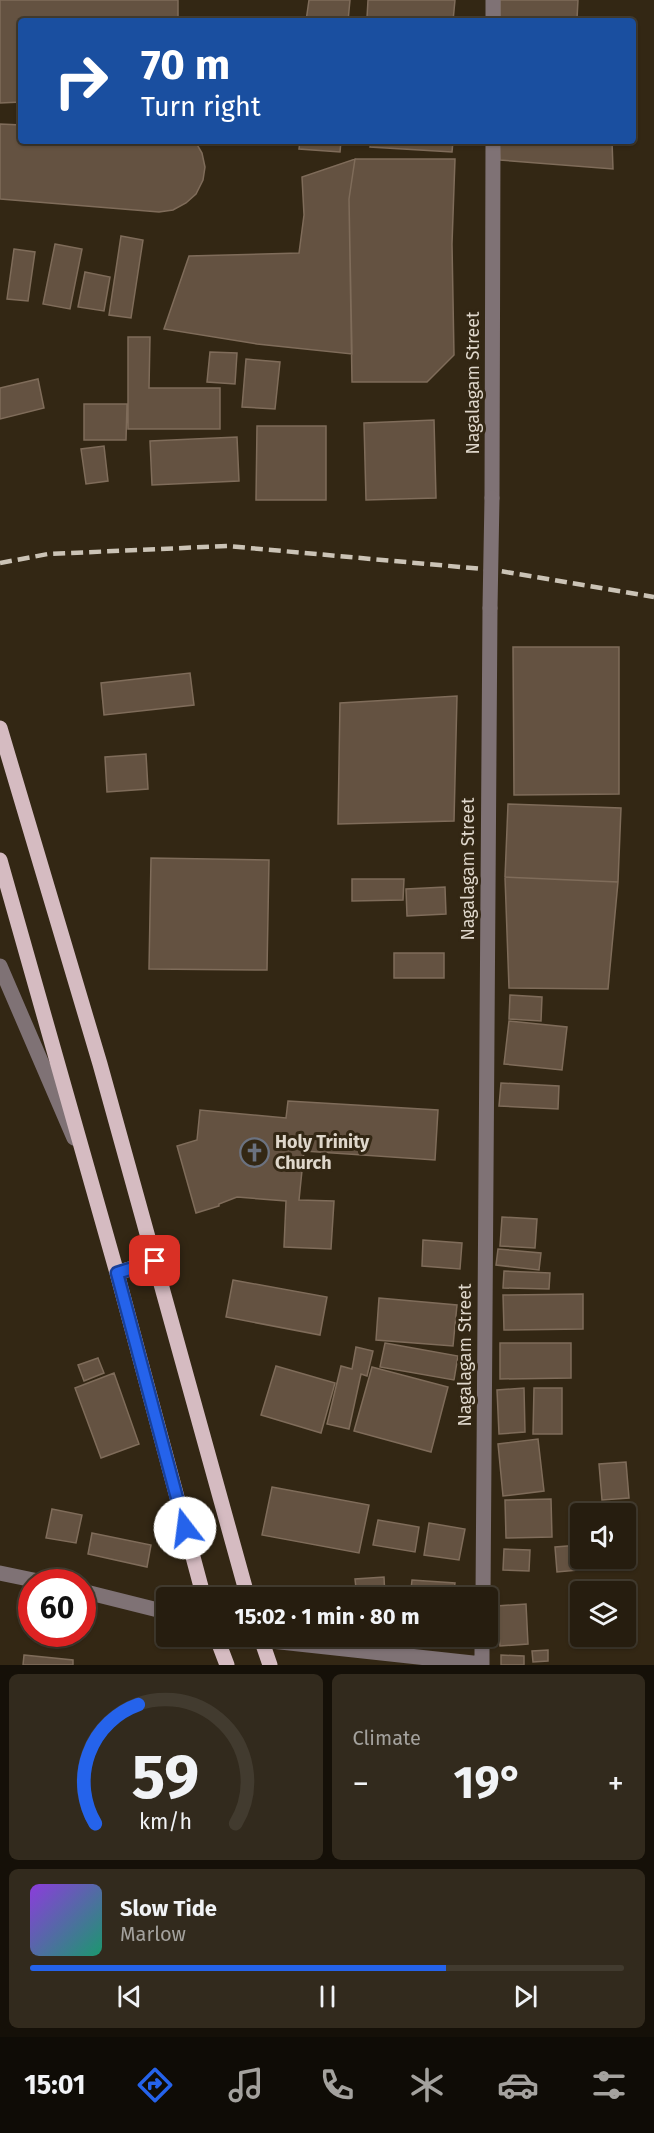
<!DOCTYPE html>
<html lang="en">
<head>
<meta charset="utf-8">
<style>
  :root { --surface:#261d0f; --page:#322a1d; --text:#f1f3f6; --muted:#a4a29e; --line:#423b2f; --accent:#2563eb }
  body { margin:0; font-family:"Fira Sans",sans-serif; background:var(--page); color:var(--text); height:100vh; display:flex; flex-direction:column; font-size:22px; white-space:nowrap }
  * { box-sizing:border-box; margin:0 }
  p { font-size:20px; color:var(--muted) }
  .icon { flex:none; width:33px; height:33px; fill:none; stroke:currentColor; stroke-width:2; stroke-linecap:round; stroke-linejoin:round }
  .map { position:relative; height:1665px; overflow:hidden }
  .sheet { display:flex; flex-direction:column; gap:9px; padding:9px; background:#151008; flex:1 }
  .sheet>* { flex:none }
  .hud { position:absolute; left:18px; top:18px; width:618px; height:126px; border-radius:6px; box-shadow:0 2px 4px #0004,0 0 0 2px var(--line); background:#1a4fa0; color:#fff; overflow:hidden }
  .tools { position:absolute; left:570px; top:1503px; display:grid; gap:12px }
  .tools a { display:grid; place-items:center; width:66px; height:66px; border-radius:6px; background:var(--surface); box-shadow:0 2px 4px #0004,0 0 0 2px var(--line); font-size:30px }
  .speed { position:absolute; left:18px; top:1569px; display:flex; gap:12px; font-size:30px; font-weight:700; text-align:center }
  .speed>* { display:grid; place-content:center; width:78px; height:78px; border-radius:50%; background:var(--surface); box-shadow:0 2px 4px #0004,0 0 0 2px var(--line); line-height:1 }
  .speed .limit { border:9px solid #d22; background:#fff; color:#111 }
  .pin { position:absolute; display:grid; place-items:center; width:51px; height:51px; color:#fff; margin:-26px; border-radius:12px; box-shadow:0 3px 9px #0006 }
  .me { position:absolute; width:66px; margin:-33px; rotate:345deg; stroke-linejoin:round; filter:drop-shadow(0 0 4px #0008) }
  .turn { display:flex; align-items:center; gap:21px; height:126px; padding:0 24px; font-size:27px }
  .turn .icon { width:78px; height:78px; stroke-width:2.5 }
  .turn b { display:block; font-size:42px; line-height:51px }
  .big { font-size:45px; font-weight:700; line-height:1.1 }
  .sheet .widget { flex:1; display:flex; flex-direction:column; justify-content:center; gap:9px; min-width:0; padding:0 21px; border-radius:9px; background:var(--page) }
  .sheet .dial { align-items:center; gap:0 }
  .dial svg { height:156px; overflow:visible; fill:none; stroke:var(--line); stroke-width:7; stroke-linecap:round; text-anchor:middle }
  .dial text { fill:var(--text); stroke:none }
  .song { display:flex; align-items:center; gap:18px }
  .cover { width:72px; height:72px; border-radius:9px; background:linear-gradient(135deg,hsl(270 70% 55%),hsl(160 70% 35%)) }
  .played { height:6px; border-radius:3px; background:linear-gradient(90deg,var(--accent) 70%,var(--line) 70%) }
  .keys { display:flex; justify-content:space-around; direction:ltr }
  .heat { display:flex; justify-content:space-between; align-items:center; font-size:33px; direction:ltr }
  .sheet .tiles { flex:1; display:grid; gap:9px; grid-template-columns:1fr 1fr }
  .widget:last-child { grid-column:span 2 }
  .trip { position:absolute; left:156px; top:1587px; width:342px; height:60px; border-radius:6px; background:var(--surface); box-shadow:0 2px 4px #0004,0 0 0 2px var(--line); font-weight:700; line-height:60px; text-align:center }
  .tab-bar { display:flex; height:96px; justify-content:space-around; align-items:center; background:#0f0c06; color:var(--muted) }
  .tab-bar .icon { width:42px; height:42px }
  .tab-bar .on { color:var(--accent) }
  .tab-bar b { font-size:27px; color:var(--text) }
  .map>svg:first-child { display:block }
  .building { fill:#645241; stroke:#7f6c5a; stroke-width:1.5 }
  .lines { fill:none; stroke-linecap:round; stroke-linejoin:round }
  .minor { stroke:#7f7275; stroke-width:15 }
  .major { stroke:#d5bbc1; stroke-width:15 }
  .rail { stroke:#cbc3b6; stroke-width:4.5; stroke-dasharray:12 6; stroke-linecap:butt }
  .minor-bridge { stroke:#7f7275; stroke-width:15 }
  .route-casing { stroke:#184099; stroke-width:15 }
  .route { stroke:#2563eb; stroke-width:10 }
  .labels { text-anchor:middle; stroke-width:6; stroke-linejoin:round; paint-order:stroke }
  .street-label { font-size:18px; fill:#dfd7cb; stroke:#332714 }
  .poi-label { font-size:18px; font-weight:bold; fill:#dfd7cb; stroke:#332714; text-anchor:start }
</style>
</head>
<body>
<div class="map">
<svg width="654" height="1665" viewBox="0 0 654 1665">
  <rect width="100%" height="100%" fill="#332714"/>
  <path class="building" d="M 0,0 L 178,0 L 178,21 L 21,21 L 21,102 L 0,103 Z
    M 309,0 L 350,0 L 348,21 L 306,21 Z
    M 368,0 L 455,0 L 453,21 L 367,18 Z
    M 500,0 L 578,0 L 577,19 L 500,18 Z
    M 359,18 L 391,21 L 359,21 Z
    M 0,124 L 21,125 L 21,141 L 195,141 L 202,153 L 205,167 L 203,180 L 196,194 L 186,203 L 173,210 L 159,212 L 0,199 Z
    M 300,141 L 341,141 L 340,152 L 299,149 Z
    M 371,141 L 453,141 L 452,152 L 370,147 Z
    M 499,141 L 612,141 L 613,169 L 500,160 Z
    M 355,159 L 349,199 L 352,354 L 257,344 L 164,329 L 189,256 L 299,253 L 304,215 L 302,177 Z
    M 355,159 L 455,159 L 452,244 L 454,355 L 427,382 L 352,382 L 349,199 Z
    M 121,236 L 143,240 L 131,318 L 109,315 Z
    M 55,244 L 82,249 L 70,309 L 43,304 Z
    M 14,249 L 35,252 L 28,301 L 7,299 Z
    M 85,272 L 110,277 L 104,311 L 78,307 Z
    M 128,337 L 150,337 L 149,388 L 220,388 L 220,429 L 128,429 Z
    M 210,352 L 237,353 L 235,384 L 207,382 Z
    M 246,359 L 280,362 L 275,409 L 242,407 Z
    M 38,379 L 44,408 L 0,419 L 0,388 Z
    M 84,404 L 127,404 L 126,440 L 84,440 Z
    M 434,420 L 436,498 L 366,500 L 364,423 Z
    M 257,426 L 326,426 L 326,500 L 256,500 Z
    M 237,437 L 239,481 L 152,485 L 150,441 Z
    M 104,446 L 108,481 L 86,484 L 81,449 Z
    M 513,647 L 619,647 L 619,794 L 514,795 Z
    M 190,673 L 194,705 L 104,715 L 101,683 Z
    M 457,696 L 454,821 L 338,824 L 340,703 Z
    M 146,754 L 148,789 L 107,792 L 105,757 Z
    M 508,804 L 621,808 L 618,882 L 505,877 Z
    M 151,858 L 269,860 L 267,970 L 149,969 Z
    M 505,877 L 618,882 L 608,989 L 509,988 Z
    M 352,879 L 404,879 L 403,900 L 352,901 Z
    M 445,887 L 446,914 L 407,916 L 406,889 Z
    M 394,953 L 444,953 L 444,978 L 394,978 Z
    M 510,995 L 542,997 L 541,1021 L 509,1019 Z
    M 509,1021 L 567,1027 L 562,1070 L 504,1064 Z
    M 501,1083 L 559,1086 L 558,1109 L 499,1106 Z
    M 288,1101 L 438,1110 L 435,1160 L 304,1151 L 299,1200 L 334,1201 L 331,1249 L 284,1247 L 286,1201 L 237,1197 L 219,1204 L 219,1206 L 196,1213 L 177,1146 L 197,1140 L 200,1110 L 286,1118 Z
    M 502,1217 L 537,1219 L 535,1248 L 500,1246 Z
    M 423,1240 L 462,1243 L 460,1269 L 422,1266 Z
    M 498,1249 L 541,1253 L 539,1270 L 496,1265 Z
    M 504,1271 L 550,1273 L 549,1289 L 503,1288 Z
    M 233,1280 L 327,1297 L 320,1335 L 226,1317 Z
    M 583,1294 L 583,1329 L 504,1330 L 503,1295 Z
    M 379,1298 L 457,1305 L 453,1346 L 376,1340 Z
    M 385,1343 L 458,1356 L 454,1380 L 380,1367 Z
    M 500,1343 L 571,1343 L 571,1378 L 500,1379 Z
    M 356,1347 L 373,1351 L 367,1376 L 361,1374 L 349,1429 L 327,1424 L 341,1366 L 352,1369 Z
    M 98,1358 L 104,1373 L 84,1381 L 78,1365 Z
    M 276,1366 L 335,1383 L 321,1433 L 261,1415 Z
    M 372,1367 L 448,1387 L 431,1452 L 354,1431 Z
    M 114,1373 L 139,1444 L 101,1458 L 75,1388 Z
    M 524,1388 L 525,1432 L 499,1434 L 497,1390 Z
    M 534,1388 L 562,1388 L 562,1434 L 533,1434 Z
    M 538,1439 L 544,1491 L 503,1496 L 498,1444 Z
    M 626,1462 L 629,1498 L 602,1500 L 599,1464 Z
    M 272,1487 L 369,1505 L 359,1553 L 262,1535 Z
    M 551,1499 L 552,1537 L 506,1538 L 505,1500 Z
    M 52,1509 L 82,1515 L 76,1543 L 46,1538 Z
    M 378,1520 L 419,1527 L 415,1552 L 373,1545 Z
    M 429,1523 L 465,1529 L 459,1560 L 424,1555 Z
    M 92,1533 L 151,1545 L 147,1567 L 88,1554 Z
    M 626,1537 L 633,1537 L 634,1568 L 607,1569 L 607,1558 L 626,1558 Z
    M 580,1545 L 580,1558 L 599,1558 L 600,1568 L 557,1572 L 555,1547 Z
    M 504,1549 L 530,1550 L 529,1571 L 503,1570 Z
    M 384,1577 L 385,1597 L 357,1598 L 355,1579 Z
    M 412,1580 L 455,1583 L 453,1598 L 410,1598 Z
    M 526,1604 L 528,1644 L 500,1646 L 496,1606 Z
    M 576,1604 L 580,1604 L 580,1635 L 578,1635 Z
    M 548,1650 L 548,1661 L 533,1662 L 532,1651 Z
    M 24,1655 L 73,1660 L 73,1665 L 23,1665 Z
    M 501,1655 L 524,1656 L 524,1665 L 501,1665 Z"/>
  <g class="lines">
    <path class="minor" d="M 493,21 L 493,0
      M 492,498 L 493,141
      M 0,966 L 74,1138
      M 0,1573 L 43,1582
      M 82,1591 L 166,1612
      M 483,1598 L 490,608
      M 251,1636 L 262,1640 L 482,1664
      M 482,1665 L 482,1636"/>
    <path class="major" d="M 0,728 L 100,1064 L 248,1598
      M 0,860 L 117,1273 L 204,1598
      M 117,1273 L 155,1261
      M 216,1636 L 227,1665
      M 260,1636 L 270,1665"/>
    <path class="rail" d="M 0,563 L 48,554 L 227,546 L 494,570 L 654,597"/>
    <path class="minor-bridge" d="M 490,608 L 492,498"/>
  </g>
  <g class="lines">
    <defs>
      <path id="route" d="M 155,1261 L 117,1273 L 185,1528"/>
    </defs>
    <use href="#route" class="route-casing"/>
    <use href="#route" class="route"/>
  </g>
  <defs>
    <symbol id="church-ring" viewBox="-11 -11 22 22"><circle r="9.5" fill="#332714" stroke="#6b7280" stroke-width="1.5"/><path d="M-1.2-6h2.4v3.5h3.3v2.4h-3.3V6h-2.4V-.1h-3.3v-2.4h3.3Z" fill="#6b7280"/></symbol>
  </defs>
  <g fill-rule="evenodd">
    <use href="#church-ring" x="238" y="1136" width="33" height="33"/>
  </g>
  <g class="labels">
    <g class="street-label">
      <text transform="translate(473 383) rotate(-90)" y="6">Nagalagam Street</text>
      <text transform="translate(468 869) rotate(-90)" y="6">Nagalagam Street</text>
      <text transform="translate(465 1355) rotate(-90)" y="6">Nagalagam Street</text>
    </g>
    <g class="poi-label">
      <text x="275" y="1148">Holy Trinity<tspan x="275" dy="21">Church</tspan></text>
    </g>
  </g>
</svg>
<div class="tools">
<a><svg class="icon" aria-label="sound" viewBox="0 0 24 24"><path d="M4 9h4l5-4v14l-5-4H4zM17 9q2 3 0 6"/></svg></a>
<a><svg class="icon" aria-label="layers" viewBox="0 0 24 24"><path d="M12 4l9 5-9 5-9-5zM3 14l9 5 9-5"/></svg></a>
</div>
<div class="speed"><div class="limit">60</div></div>
<div class="pin" style="left:155px;top:1261px;background:#d93025"><svg class="icon" aria-label="arrive" viewBox="0 0 24 24"><path d="M6 21V4h12l-3 4 3 4H6"/></svg></div>
<svg class="me" style="left:185px;top:1528px" viewBox="-20 -20 40 40"><circle r="19" fill="#fff"/><path d="M0-13L10 11 0 6-10 11z" fill="#2563eb"/></svg>
<div class="trip">15:02 · 1 min · 80 m</div>
<div class="hud">
<div class="turn"><svg class="icon" aria-label="right" viewBox="0 0 24 24"><path d="M7 20v-9h11M14 6l5 5-5 5"/></svg><div><b>70 m</b>Turn right</div></div>
</div>
</div>
<section class="sheet">
<div class="tiles">
<div class="widget dial"><svg viewBox="0 0 100 80">
<path d="M14 69A42 42 0 1 1 86 69"/>
<path d="M14 69A42 42 0 0 1 36 8" stroke="#2563eb"/>
<text x="50" y="56" font-size="32" font-weight="700">59</text>
<text x="50" y="72" font-size="11">km/h</text>
</svg></div>
<div class="widget"><p>Climate</p>
<div class="heat"><a>−</a><b class="big">19°</b><a>+</a></div>
</div>
<div class="widget">
<div class="song"><i class="cover"></i><div><b>Slow Tide</b><p>Marlow</p></div></div>
<div class="played"></div>
<div class="keys"><svg class="icon" aria-label="previous" viewBox="0 0 24 24"><path d="M18 5L8 12l10 7zM5 5v14"/></svg><svg class="icon" aria-label="pause" viewBox="0 0 24 24"><path d="M8 5v14M16 5v14"/></svg><svg class="icon" aria-label="next" viewBox="0 0 24 24"><path d="M6 5l10 7-10 7zM19 5v14"/></svg></div>
</div>
</div>
</section>
<nav class="tab-bar">
<b>15:01</b>
<svg class="icon on" aria-label="directions" viewBox="0 0 24 24"><path d="M12 3l9 9-9 9-9-9zM9 14v-3h6M13 9l2 2-2 2"/></svg>
<svg class="icon" aria-label="music" viewBox="0 0 24 24"><path d="M9 18V5l10-2v13"/><circle cx="6" cy="18" r="3"/><circle cx="16" cy="16" r="3"/></svg>
<svg class="icon" aria-label="phone" viewBox="0 0 24 24"><path d="M5 4h4l2 5-3 2q2 4 5 5l2-3 5 2v4C11 20 4 13 5 4z"/></svg>
<svg class="icon" aria-label="climate" viewBox="0 0 24 24"><path d="M12 3v18M4 7l16 10M4 17L20 7"/></svg>
<svg class="icon" aria-label="car" viewBox="0 0 24 24"><path d="M5 17H2v-5l4-1 3-4h7l3 4 3 1v5h-3M9 17h6M6 11h13"/><circle cx="7" cy="17" r="2"/><circle cx="17" cy="17" r="2"/></svg>
<svg class="icon" aria-label="filters" viewBox="0 0 24 24"><path d="M4 7h16M4 17h16"/><circle cx="9" cy="7" r="2"/><circle cx="15" cy="17" r="2"/></svg>
</nav>
</body>
</html>
